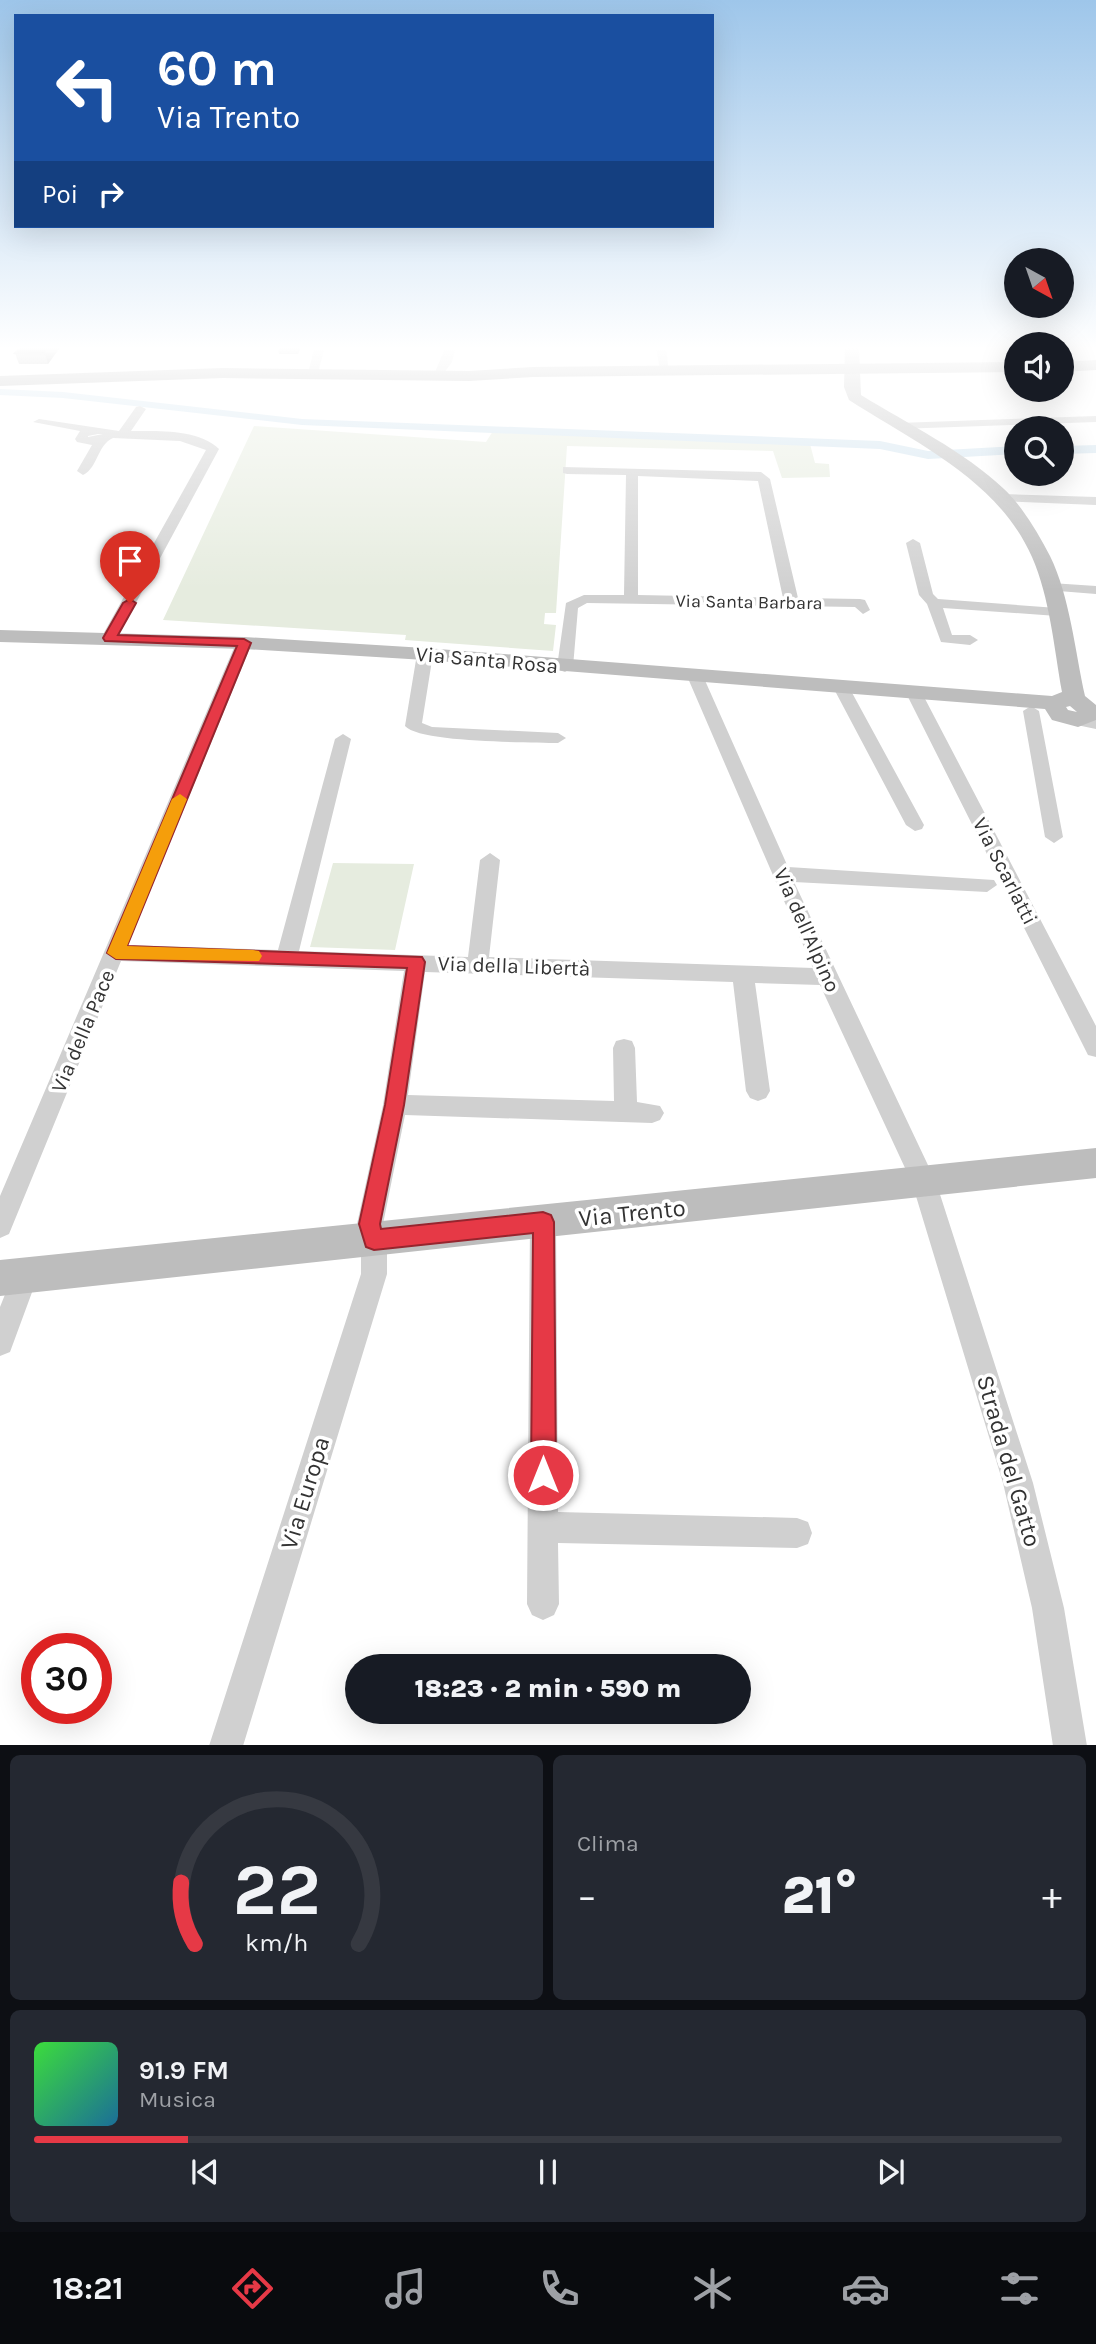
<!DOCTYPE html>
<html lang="it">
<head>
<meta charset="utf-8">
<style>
  :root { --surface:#171b24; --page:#242831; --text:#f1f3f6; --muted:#9ea1a6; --line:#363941; --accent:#e63946 }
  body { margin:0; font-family:Karla,sans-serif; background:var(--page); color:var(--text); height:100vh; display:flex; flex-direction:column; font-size:26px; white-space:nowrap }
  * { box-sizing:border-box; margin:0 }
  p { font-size:23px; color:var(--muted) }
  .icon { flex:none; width:38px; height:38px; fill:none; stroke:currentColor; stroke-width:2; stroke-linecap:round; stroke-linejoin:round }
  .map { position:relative; height:1745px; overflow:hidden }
  .details { display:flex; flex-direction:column; gap:10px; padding:10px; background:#0d0f14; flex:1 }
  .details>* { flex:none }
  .top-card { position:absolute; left:14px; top:14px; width:700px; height:214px; border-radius:0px; box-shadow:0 7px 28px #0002; background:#1a4fa0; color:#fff; overflow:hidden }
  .needle { width:46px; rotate:140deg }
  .buttons { position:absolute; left:1004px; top:248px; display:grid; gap:14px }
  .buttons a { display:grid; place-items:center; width:70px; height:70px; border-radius:50%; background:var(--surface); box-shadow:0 7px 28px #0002; font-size:35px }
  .speed { position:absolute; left:21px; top:1633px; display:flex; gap:14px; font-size:35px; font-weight:700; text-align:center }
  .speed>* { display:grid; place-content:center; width:91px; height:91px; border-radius:50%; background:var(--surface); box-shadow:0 7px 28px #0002; line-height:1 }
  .speed .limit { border:10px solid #d22; background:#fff; color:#111 }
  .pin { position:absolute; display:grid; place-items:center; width:60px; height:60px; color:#fff; margin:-72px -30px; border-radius:50% 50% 50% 0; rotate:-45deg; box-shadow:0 0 7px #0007 }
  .pin .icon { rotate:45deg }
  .me { position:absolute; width:77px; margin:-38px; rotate:0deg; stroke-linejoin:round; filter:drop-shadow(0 0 5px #0008) }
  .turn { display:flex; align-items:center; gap:24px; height:147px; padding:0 28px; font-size:32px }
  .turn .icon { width:91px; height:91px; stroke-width:2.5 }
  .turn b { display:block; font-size:49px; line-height:60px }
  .then { display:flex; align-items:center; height:66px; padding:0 28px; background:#0003; gap:14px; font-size:26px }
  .big { font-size:52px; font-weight:800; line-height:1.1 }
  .details .widget { flex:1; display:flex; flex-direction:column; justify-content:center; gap:10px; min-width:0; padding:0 24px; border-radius:10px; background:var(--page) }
  .details .dial { align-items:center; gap:0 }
  .dial svg { height:182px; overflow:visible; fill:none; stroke:var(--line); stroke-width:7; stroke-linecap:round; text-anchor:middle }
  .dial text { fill:var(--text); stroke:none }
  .song { display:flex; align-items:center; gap:21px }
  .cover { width:84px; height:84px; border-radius:10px; background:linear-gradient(135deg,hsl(120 70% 55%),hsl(200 70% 35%)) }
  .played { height:7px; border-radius:4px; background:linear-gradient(90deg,var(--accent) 15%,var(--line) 15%) }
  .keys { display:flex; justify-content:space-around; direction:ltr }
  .heat { display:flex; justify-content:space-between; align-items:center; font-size:38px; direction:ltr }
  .details .tiles { flex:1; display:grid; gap:10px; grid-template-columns:1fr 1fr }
  .widget:last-child { grid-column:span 2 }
  .trip { position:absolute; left:345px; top:1654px; width:406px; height:70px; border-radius:35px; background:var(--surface); box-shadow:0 7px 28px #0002; font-weight:800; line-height:70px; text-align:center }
  .menu { display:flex; height:112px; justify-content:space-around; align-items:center; background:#090b0e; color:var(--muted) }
  .menu .icon { width:49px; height:49px }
  .menu .selected { color:var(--accent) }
  .menu b { font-size:32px; color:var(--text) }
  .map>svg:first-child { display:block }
  .green { fill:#e6ecdf }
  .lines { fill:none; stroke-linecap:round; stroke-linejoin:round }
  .canal { fill:#cfe2ee; fill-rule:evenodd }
  .street { fill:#d0d0d0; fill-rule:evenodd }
  .secondary { fill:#bdbdbd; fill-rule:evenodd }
  .primary { fill:#ababab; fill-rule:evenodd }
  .wall { fill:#8c8c8c }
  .shaded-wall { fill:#5f5f5f }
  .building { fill:#1a1a1a; stroke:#5f5f5f; stroke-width:2 }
  .route { fill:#e63946; stroke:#96252e; stroke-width:2 }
  .slow { fill:#f59e0b }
  .labels { text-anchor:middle; stroke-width:7; stroke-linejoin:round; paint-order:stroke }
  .far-street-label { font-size:18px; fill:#333; stroke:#fff }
  .street-label { font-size:21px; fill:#333; stroke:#fff }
  .near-street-label { font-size:24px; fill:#333; stroke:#fff }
</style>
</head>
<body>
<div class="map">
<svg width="1096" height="1746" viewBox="0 0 1096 1746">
  <rect width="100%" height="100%" fill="#fff"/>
  <path class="green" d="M 254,426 L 486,442 L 493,431 L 810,444 L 815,463 L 829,464 L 830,477 L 782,478 L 773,451 L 567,446 L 556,613 L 545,613 L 544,624 L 556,625 L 553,651 L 405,640 L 406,635 L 163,620 Z
    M 333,863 L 414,864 L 395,950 L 310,947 Z"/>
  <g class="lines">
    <path class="canal" d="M 0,389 L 63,392 L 302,419 L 880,441 L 928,451 L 1017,446 L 1017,454 L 928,459 L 880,449 L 302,425 L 63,398 L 0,395 Z
      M 1096,445 L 1096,453 L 1062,454 L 1062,446 Z"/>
    <path class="street" d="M 315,346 L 325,346 L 318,373 L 313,376 L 308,373 Z
      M 446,346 L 456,346 L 452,362 L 441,377 L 433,377 Z
      M 656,346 L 666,346 L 669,373 L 660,371 Z
      M 140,406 L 146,409 L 131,431 C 158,431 199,429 219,449 L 117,638 L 109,643 L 101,638 L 206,450 L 180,441 L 113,438 C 97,445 98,468 83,475 L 77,471 L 92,445 L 77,442 L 75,439 L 80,431 L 33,422 L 39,419 L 119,431 L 136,407 ZM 98,434 L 103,434 L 88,437 L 88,436 Z
      M 1096,416 L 1096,422 L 898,429 L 892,426 L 898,423 Z
      M 563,467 L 761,472 L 770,479 L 798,598 L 860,599 L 865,600 L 870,610 L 863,614 L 855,607 L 587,603 L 578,608 L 573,667 L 565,672 L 559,670 L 557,667 L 566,603 L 584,595 L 624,595 L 626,475 L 567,474 L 563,473 ZM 638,476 L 758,481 L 783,598 L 638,595 Z
      M 1003,494 L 1096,497 L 1096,505 L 998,501 L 997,498 Z
      M 913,539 L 920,543 L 933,594 L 938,599 L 1057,608 L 1064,612 L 1057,616 L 943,608 L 952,635 L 970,635 L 978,640 L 970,645 L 941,642 L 927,604 L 919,595 L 906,543 Z
      M 1051,583 L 1096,586 L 1096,594 L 1046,590 L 1046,584 Z
      M 244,638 L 252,643 L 128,945 L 278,950 L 335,739 L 343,734 L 351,739 L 299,951 L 468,957 L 480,860 L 490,853 L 500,860 L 489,957 L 813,968 L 687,676 L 695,671 L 703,676 L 788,867 L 994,880 L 997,885 L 987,892 L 794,882 L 936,1182 L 1033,1483 L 1064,1608 L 1087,1746 L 1053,1746 L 1032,1608 L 1003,1483 L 912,1183 L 820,985 L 755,983 L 770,1091 L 766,1098 L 758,1101 L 750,1098 L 746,1091 L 733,982 L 425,972 L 408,1095 L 614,1101 L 613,1048 L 616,1041 L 624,1039 L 632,1041 L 635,1048 L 637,1102 L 660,1106 L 664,1113 L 660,1120 L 652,1123 L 405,1115 L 383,1224 L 387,1240 L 387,1274 L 243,1746 L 209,1746 L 361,1274 L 361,1240 L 357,1224 L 383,1105 L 404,971 L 121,961 L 9,1234 L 0,1238 L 0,1196 L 236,643 Z
      M 425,649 L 433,654 L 422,723 L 432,727 L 558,733 L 566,738 L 558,743 C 530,742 420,743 405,726 L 417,654 Z
      M 842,684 L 850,689 L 924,825 L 922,829 L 915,831 L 906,825 L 834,689 Z
      M 915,690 L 923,695 L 1096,1026 L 1096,1057 L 1088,1055 L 907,695 Z
      M 1031,706 L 1039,711 L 1063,837 L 1054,843 L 1045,837 L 1023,711 Z
      M 1078,715 L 1096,719 L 1096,729 L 1072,724 L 1070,720 L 1072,716 Z
      M 543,1210 L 552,1214 L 556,1222 L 558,1512 L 797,1518 L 808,1522 L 812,1533 L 808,1544 L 797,1548 L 558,1543 L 559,1604 L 554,1615 L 543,1620 L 532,1615 L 527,1604 L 530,1222 L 534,1214 Z
      M 25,1263 L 34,1267 L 38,1276 L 10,1352 L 0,1356 L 0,1307 L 16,1267 Z"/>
    <path class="secondary" d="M 845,346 L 859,346 L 861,395 C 908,424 964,451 1004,489 C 1023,507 1038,533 1050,556 C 1070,597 1075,651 1085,696 L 1096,705 L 1096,720 L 1078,727 L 1052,720 L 1045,709 L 425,660 L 244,649 L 0,642 L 0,630 L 244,637 L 425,648 L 1052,696 L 1062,692 C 1054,648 1050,598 1032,557 C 998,480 916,443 849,400 L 844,387 ZM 1070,706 L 1077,712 L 1068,710 L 1066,707 Z
      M 1096,1148 L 1096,1178 L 0,1296 L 0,1260 Z"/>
    <path class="primary" d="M 1096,360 L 1096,370 L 1062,372 L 1062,362 Z
      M 1017,362 L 1017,372 L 533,377 L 469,381 L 223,378 L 0,386 L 0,376 L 223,368 L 469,371 L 533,367 Z"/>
  </g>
  <path class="wall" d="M 61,346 L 48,364 L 19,364 L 15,353 Z
    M 278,346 L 301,346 L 298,354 L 279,354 Z"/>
  <path class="shaded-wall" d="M 51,346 L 61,346 L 48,364 L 45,354 Z
    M 297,346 L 301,346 L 298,354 Z"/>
  <path class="building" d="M 23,346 L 51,346 L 45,354 L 15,353 Z"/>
  <linearGradient id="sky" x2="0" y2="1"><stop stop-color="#9ec6ea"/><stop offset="0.59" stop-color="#fff"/><stop offset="1" stop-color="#fff" stop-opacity="0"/></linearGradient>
  <rect width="1096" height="590" fill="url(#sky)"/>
  <path class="route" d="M 130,599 L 136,603 L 118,635 L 244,639 L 251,643 L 127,946 L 422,957 L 425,962 L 404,1105 L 380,1224 L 381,1229 L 543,1212 L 551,1215 L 554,1222 L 556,1475 L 552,1483 L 543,1487 L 535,1483 L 531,1475 L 533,1233 L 374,1250 L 366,1247 L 359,1224 L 385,1105 L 407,968 L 116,959 L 107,953 L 237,646 L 105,641 L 103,638 L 123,603 Z"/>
  <path class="slow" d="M 180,794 L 187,799 L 127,946 L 253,950 L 259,951 L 262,956 L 259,961 L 116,959 L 107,953 L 172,799 Z"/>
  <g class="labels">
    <g class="far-street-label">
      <text transform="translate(749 602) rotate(1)" y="6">Via Santa Barbara</text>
    </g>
    <g class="street-label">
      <text transform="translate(487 660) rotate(5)" y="7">Via Santa Rosa</text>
      <text transform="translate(1005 871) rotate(63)" y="7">Via Scarlatti</text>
      <text transform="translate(807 930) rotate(66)" y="7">Via dell'Alpino</text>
      <text transform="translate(514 966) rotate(2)" y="7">Via della Libertà</text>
      <text transform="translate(83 1031) rotate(-67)" y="7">Via della Pace</text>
    </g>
    <g class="near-street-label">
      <text transform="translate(632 1213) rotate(-6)" y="8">Via Trento</text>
      <text transform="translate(1009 1461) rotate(74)" y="8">Strada del Gatto</text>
      <text transform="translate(305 1493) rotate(-73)" y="8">Via Europa</text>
    </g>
  </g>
</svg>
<div class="buttons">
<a><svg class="needle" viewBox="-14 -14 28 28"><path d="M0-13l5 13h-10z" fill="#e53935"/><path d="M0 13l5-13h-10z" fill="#9ea1a6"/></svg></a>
<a><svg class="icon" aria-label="sound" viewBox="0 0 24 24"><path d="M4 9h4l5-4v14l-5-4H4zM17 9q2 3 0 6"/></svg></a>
<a><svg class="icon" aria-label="search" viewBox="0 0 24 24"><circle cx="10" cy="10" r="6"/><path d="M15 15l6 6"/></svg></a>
</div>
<div class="speed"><div class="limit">30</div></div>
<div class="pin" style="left:130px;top:603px;background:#d93025"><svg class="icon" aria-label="arrive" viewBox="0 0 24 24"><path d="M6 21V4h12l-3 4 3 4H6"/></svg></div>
<svg class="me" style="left:543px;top:1475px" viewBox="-20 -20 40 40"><circle r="17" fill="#e63946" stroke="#fff" stroke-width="3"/><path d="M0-11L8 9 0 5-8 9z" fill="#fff"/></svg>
<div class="trip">18:23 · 2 min · 590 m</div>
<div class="top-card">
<div class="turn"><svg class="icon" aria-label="left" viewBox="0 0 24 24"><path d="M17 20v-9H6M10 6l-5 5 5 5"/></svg><div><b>60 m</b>Via Trento</div></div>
<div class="then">Poi<svg class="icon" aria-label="right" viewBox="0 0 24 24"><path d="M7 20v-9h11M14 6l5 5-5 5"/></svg></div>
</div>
</div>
<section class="details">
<div class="tiles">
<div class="widget dial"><svg viewBox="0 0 100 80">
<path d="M14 69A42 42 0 1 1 86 69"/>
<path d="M14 69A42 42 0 0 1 8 42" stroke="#e63946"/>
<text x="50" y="56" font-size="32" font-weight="700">22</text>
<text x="50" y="72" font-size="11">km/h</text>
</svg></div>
<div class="widget"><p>Clima</p>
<div class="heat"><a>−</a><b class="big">21°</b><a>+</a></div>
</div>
<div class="widget">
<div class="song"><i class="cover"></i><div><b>91.9 FM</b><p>Musica</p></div></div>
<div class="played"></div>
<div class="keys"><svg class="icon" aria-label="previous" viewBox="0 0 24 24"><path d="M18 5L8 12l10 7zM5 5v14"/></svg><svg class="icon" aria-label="pause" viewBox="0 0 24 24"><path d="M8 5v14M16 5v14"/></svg><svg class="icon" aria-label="next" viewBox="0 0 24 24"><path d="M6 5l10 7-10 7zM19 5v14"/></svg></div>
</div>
</div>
</section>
<nav class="menu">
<b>18:21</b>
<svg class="icon selected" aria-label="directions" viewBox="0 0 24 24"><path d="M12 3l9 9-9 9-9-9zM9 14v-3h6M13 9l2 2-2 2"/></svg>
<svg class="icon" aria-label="music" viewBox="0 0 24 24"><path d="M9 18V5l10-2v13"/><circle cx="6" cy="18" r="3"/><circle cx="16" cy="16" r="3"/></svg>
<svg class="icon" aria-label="phone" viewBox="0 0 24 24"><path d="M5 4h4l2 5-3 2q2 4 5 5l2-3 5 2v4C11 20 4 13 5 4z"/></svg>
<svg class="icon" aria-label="climate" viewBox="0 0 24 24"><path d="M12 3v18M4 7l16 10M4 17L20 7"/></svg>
<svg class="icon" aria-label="car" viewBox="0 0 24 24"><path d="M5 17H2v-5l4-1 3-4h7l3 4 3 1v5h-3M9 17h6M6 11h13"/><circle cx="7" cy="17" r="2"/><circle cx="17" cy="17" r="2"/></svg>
<svg class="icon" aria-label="filters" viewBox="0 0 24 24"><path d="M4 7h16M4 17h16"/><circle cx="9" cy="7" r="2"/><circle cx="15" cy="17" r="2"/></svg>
</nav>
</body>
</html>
